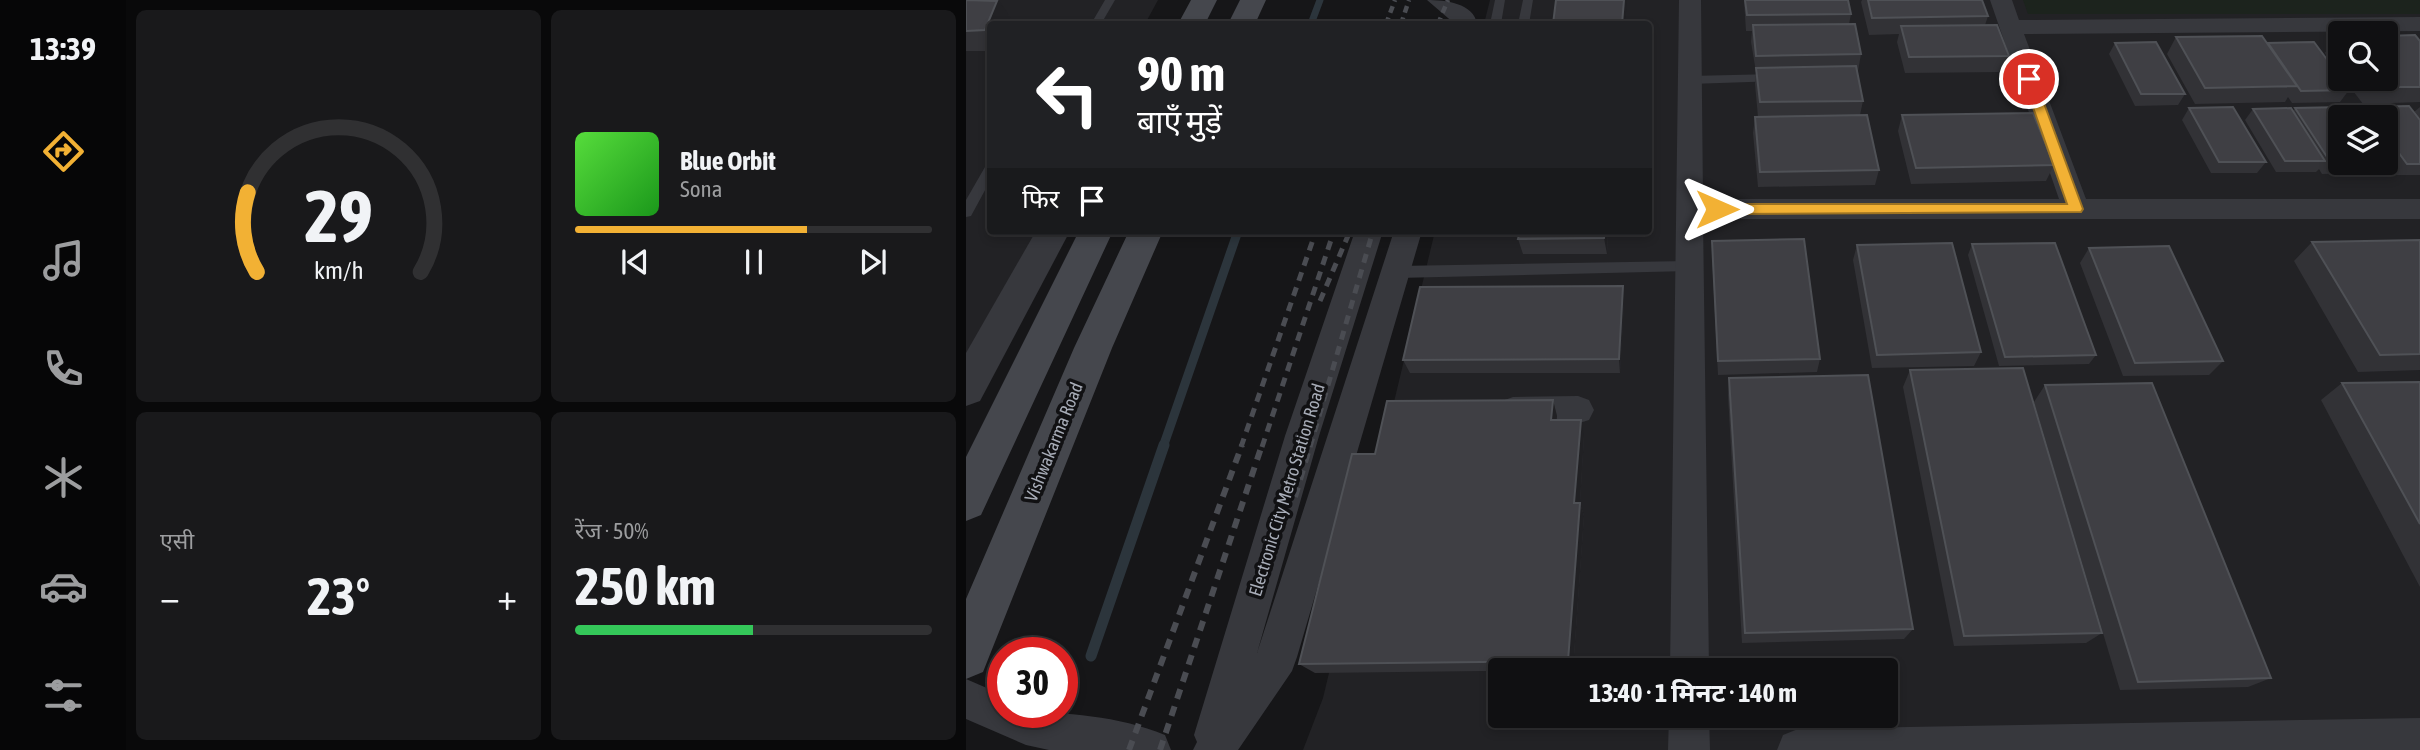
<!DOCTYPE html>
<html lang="hi">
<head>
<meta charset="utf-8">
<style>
  :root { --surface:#101012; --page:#19191b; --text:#f1f3f6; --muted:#9c9d9f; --line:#303032; --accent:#f2b134 }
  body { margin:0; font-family:"Asap Condensed","Noto Sans Devanagari",sans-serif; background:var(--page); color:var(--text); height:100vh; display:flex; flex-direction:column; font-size:26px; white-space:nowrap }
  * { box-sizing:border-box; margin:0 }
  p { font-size:23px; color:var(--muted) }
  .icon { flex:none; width:38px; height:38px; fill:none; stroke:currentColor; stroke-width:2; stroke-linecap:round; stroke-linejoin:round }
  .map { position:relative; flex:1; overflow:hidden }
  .drawer { display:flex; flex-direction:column; gap:10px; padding:10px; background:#09090a; width:840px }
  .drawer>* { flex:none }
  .hud { position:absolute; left:21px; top:21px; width:665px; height:214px; border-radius:7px; box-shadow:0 4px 10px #0003,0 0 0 2px var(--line); background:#202124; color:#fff; overflow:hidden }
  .tools { position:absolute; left:1362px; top:21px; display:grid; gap:14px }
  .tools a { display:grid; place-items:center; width:70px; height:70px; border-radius:7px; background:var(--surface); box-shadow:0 4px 10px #0003,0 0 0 2px var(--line); font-size:35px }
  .speed { position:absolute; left:21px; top:637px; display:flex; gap:14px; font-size:35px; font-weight:700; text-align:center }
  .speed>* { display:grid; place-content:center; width:91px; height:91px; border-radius:50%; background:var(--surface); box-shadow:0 4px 10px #0003,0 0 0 2px var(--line); line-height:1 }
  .speed .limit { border:10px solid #d22; background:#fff; color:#111 }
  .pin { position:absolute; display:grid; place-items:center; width:60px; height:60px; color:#fff; margin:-30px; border:4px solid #fff; border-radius:50%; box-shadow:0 2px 7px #0007 }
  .me { position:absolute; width:77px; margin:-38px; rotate:90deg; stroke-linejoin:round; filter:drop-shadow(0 0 5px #0008) }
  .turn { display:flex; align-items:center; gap:24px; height:147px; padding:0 35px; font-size:32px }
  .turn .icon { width:91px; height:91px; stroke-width:2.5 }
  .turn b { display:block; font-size:49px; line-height:60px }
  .then { display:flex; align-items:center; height:66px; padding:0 35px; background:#0003; gap:14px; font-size:26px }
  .big { font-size:52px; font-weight:700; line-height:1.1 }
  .drawer .card { flex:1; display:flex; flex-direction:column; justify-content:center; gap:10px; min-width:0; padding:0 24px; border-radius:10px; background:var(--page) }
  .drawer .dial { align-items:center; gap:0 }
  .dial svg { height:182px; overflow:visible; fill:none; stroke:var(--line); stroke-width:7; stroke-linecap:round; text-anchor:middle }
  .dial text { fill:var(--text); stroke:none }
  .song { display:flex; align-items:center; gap:21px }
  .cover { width:84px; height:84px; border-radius:10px; background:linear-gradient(135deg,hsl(110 70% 55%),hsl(120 70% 35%)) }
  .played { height:7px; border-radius:4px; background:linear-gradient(90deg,var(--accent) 65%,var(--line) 65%) }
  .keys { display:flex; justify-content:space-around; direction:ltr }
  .heat { display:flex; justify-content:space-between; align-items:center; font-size:38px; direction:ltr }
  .charge { height:10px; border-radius:5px; background:linear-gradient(90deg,#34c759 50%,var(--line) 0) }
  .drawer .tiles { flex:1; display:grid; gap:10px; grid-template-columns:repeat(2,1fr) }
  .trip { position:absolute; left:522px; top:658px; width:410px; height:70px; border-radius:7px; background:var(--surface); box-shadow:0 4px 10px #0003,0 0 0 2px var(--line); font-weight:700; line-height:70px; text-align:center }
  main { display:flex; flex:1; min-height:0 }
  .menu { display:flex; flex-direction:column; width:126px; justify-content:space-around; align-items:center; background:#060607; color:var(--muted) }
  .menu .icon { width:49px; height:49px }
  .menu .on { color:var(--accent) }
  .menu b { font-size:32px; color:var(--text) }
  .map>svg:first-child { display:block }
  .built { fill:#222225; fill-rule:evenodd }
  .green { fill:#1c231d }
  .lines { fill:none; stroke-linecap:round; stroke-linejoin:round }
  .stream-far2 { stroke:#2c353c; stroke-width:7 }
  .stream-far1 { stroke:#2c353c; stroke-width:9 }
  .stream { stroke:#2c353c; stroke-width:11 }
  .service { fill:#37383d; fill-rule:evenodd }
  .minor { fill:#37383d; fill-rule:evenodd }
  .tertiary { fill:#37383d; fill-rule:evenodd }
  .secondary { fill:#45474d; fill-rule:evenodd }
  .rail-far2 { stroke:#4a4c52; stroke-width:4.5; stroke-dasharray:7 5; stroke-linecap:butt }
  .rail-far1 { stroke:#4a4c52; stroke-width:5; stroke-dasharray:9 7; stroke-linecap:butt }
  .rail { stroke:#4a4c52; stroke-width:6; stroke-dasharray:10 8; stroke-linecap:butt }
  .wall { fill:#323236 }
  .shaded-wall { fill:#212124 }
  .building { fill:#3f3f44; stroke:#4f5156; stroke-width:2 }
  .route { fill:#f2b134; stroke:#9d7322; stroke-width:2 }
  .labels { text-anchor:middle; stroke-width:7; stroke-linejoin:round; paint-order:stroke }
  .street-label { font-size:18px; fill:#a8adb8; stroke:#111113 }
</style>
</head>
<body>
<main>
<nav class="menu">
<b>13:39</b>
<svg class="icon on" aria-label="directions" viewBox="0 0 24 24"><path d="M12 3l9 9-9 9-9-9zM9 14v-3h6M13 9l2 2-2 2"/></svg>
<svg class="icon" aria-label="music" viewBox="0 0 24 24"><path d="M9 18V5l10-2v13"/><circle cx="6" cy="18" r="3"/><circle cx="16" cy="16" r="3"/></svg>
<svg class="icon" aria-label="phone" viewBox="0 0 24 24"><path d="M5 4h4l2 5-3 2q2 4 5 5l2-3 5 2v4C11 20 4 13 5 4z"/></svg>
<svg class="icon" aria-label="climate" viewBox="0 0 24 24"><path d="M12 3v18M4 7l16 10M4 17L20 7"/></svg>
<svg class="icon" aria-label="car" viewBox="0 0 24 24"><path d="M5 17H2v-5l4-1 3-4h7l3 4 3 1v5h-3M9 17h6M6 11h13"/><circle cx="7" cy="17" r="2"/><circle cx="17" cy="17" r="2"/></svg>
<svg class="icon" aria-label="filters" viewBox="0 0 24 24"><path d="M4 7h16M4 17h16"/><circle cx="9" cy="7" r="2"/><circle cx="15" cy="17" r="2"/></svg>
</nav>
<section class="drawer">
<div class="tiles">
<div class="card dial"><svg viewBox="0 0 100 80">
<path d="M14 69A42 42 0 1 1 86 69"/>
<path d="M14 69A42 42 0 0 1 10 34" stroke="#f2b134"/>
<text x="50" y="56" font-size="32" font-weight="700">29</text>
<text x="50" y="72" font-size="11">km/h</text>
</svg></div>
<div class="card">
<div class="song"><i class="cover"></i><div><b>Blue Orbit</b><p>Sona</p></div></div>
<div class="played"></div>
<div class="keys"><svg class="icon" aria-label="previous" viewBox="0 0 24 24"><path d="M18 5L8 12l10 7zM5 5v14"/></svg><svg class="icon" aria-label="pause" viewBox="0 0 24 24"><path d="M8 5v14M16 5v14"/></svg><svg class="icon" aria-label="next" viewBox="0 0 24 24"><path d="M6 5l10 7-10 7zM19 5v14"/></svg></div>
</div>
<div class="card"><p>एसी</p>
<div class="heat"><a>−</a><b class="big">23°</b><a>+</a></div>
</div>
<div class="card"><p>रेंज · 50%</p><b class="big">250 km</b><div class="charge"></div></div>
</div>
</section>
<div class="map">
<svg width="1454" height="750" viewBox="0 0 1454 750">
  <rect width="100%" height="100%" fill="#161618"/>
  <path class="built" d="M 0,0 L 192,0 L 179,24 L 24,24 L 24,231 L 74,231 L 0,378 Z
    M 524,0 L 1454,0 L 1454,750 L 337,750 L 357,698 L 469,231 L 682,231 L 682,24 L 518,24 ZM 1374,33 L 1419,33 L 1419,79 L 1374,79 ZM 1374,117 L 1419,117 L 1419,163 L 1374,163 ZM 534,670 L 919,670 L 919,716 L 534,716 Z"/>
  <path class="green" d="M 1057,0 L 1454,0 L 1454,14 L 1062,14 Z"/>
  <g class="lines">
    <path class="stream-far2" d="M 345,24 L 354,0"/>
    <path class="stream-far1" d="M 197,447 L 272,231"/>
    <path class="stream" d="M 125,656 L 198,445"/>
    <path class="service" d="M 139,0 L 149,0 L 135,24 L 125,24 Z
      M 529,0 L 539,0 L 535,24 L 524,24 Z
      M 557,0 L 567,0 L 563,24 L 552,24 Z
      M 809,74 L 813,75 L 813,81 L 724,84 L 718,80 L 724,76 Z
      M 24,165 L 24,181 L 5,216 L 0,217 L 0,200 L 19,167 Z
      M 723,261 L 730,266 L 723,271 L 431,278 L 424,272 L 431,266 Z"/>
    <path class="minor" d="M 461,0 C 479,0 508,3 511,24 L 489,24 Z
      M 713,0 L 735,0 L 737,199 L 1093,199 L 1024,0 L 1046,0 L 1053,20 L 1454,17 L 1454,31 L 1058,34 L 1120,199 L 1454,199 L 1454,219 L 737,219 L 743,670 L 704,670 Z
      M 389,231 L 417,231 L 353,436 L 291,653 L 428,231 L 456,231 L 331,657 L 326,671 L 272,750 L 227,750 L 231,742 L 228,735 L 319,436 Z
      M 612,396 L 623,400 L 628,410 L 623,420 C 600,428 559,429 536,421 L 531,411 L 536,401 L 547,397 Z
      M 0,679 L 37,695 L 37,712 C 91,712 148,714 199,735 L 205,750 L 83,750 L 60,745 L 0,719 Z
      M 703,716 L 743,716 L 744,750 L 702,750 Z
      M 1454,718 L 1454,750 L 811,750 L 817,735 L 832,729 Z"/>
    <path class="tertiary" d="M 70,231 L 104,231 L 14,401 L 0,406 L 0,353 Z"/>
    <path class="secondary" d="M 225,0 L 251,0 L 239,24 L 212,24 Z
      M 274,0 L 300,0 L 289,24 L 262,24 Z
      M 113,231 L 147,231 L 15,515 L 0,521 L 0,457 Z
      M 163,231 L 197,231 L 146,348 L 17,672 L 0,679 L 0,599 L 108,348 Z"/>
    <path class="rail-far2" d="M 420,24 L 429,0
      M 435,24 L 443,0
      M 472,24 L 482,0"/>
    <path class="rail-far1" d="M 354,301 L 384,231
      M 275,447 L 350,231
      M 296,447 L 368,231
      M 344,447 L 407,231"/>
    <path class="rail" d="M 329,497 L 344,445
      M 163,750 L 276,445
      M 194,750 L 296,445"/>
  </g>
  <path class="wall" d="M 0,0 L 32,0 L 46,21 L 24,24 L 24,51 L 0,51 Z
    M 778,0 L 882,0 L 885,14 L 883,24 L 895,54 L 892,71 L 891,71 L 897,101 L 894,115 L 913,170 L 909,185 L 792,187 L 787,133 L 789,117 L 792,117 L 789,84 L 790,72 L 785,42 L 786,31 L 780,31 Z
    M 896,0 L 1016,0 L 1022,16 L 1019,25 L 1043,56 L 1036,72 L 939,73 L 931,42 L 933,34 L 903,35 L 895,2 Z
    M 1371,36 L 1374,36 L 1374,73 L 1359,53 Z
    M 1210,37 L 1302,44 L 1383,90 L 1374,102 L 1326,103 L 1322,97 L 1319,102 L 1229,104 L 1201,54 Z
    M 1454,41 L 1454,102 L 1397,104 L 1378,79 L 1419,79 Z
    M 1149,43 L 1219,94 L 1212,105 L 1169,106 L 1143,54 Z
    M 1399,107 L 1448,112 L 1454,107 L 1454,175 L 1430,175 L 1419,160 L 1419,117 L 1391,117 Z
    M 1223,108 L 1300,162 L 1291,173 L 1245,173 L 1216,120 Z
    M 1329,108 L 1374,163 L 1415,163 L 1406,173 L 1356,174 L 1353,169 L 1350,172 L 1310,172 L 1279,120 L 1287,109 L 1327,112 Z
    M 936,115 L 1088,165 L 1080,181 L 945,184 L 932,131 Z
    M 554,231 L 642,231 L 641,254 L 557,254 L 552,239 Z
    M 1454,240 L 1454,370 L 1392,372 L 1328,261 L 1346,242 Z
    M 746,241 L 854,359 L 851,372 L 752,375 L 746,256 Z
    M 1006,244 L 1130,355 L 1123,364 L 1033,366 L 1002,255 Z
    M 891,245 L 1015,352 L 1008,366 L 906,368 L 887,260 Z
    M 1123,248 L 1257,361 L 1243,375 L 1157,376 L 1114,263 Z
    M 658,301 L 654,373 L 444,373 L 437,360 Z
    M 944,370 L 1136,633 L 1120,643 L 988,646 L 937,387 Z
    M 763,378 L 947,629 L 938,639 L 776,643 L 762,395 Z
    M 1454,382 L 1454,587 L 1355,400 L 1376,383 Z
    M 1079,385 L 1305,678 L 1282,687 L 1154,690 L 1068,402 Z
    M 587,400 L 591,416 L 591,420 L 618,436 L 614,503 L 618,516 L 607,670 L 349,673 L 333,664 L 409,454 Z"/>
  <path class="shaded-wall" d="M 30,0 L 32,0 L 39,9 L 46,21 L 45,24 L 24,24 L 24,37 L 19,30 Z
    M 658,0 L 661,0 L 659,24 L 656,24 Z
    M 639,231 L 642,231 L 641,254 L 638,238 Z
    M 657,286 L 658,301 L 654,373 L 653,359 Z
    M 587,400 L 591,416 L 589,436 L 585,420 Z
    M 615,420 L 618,436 L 614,503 L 618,516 L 607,670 L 602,661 L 608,503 Z"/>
  <path class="building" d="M 0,0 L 31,1 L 19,30 L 0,31 Z
    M 590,0 L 658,0 L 656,24 L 587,24 Z
    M 779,0 L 882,0 L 885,14 L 781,15 Z
    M 902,0 L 1016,0 L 1022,16 L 906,18 Z
    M 889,24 L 895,54 L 790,56 L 787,25 Z
    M 1031,25 L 1043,56 L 943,57 L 935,26 Z
    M 1449,35 L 1454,41 L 1454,87 L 1410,87 L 1404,79 L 1419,79 L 1419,36 Z
    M 1296,36 L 1331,86 L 1239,88 L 1210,37 Z
    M 1190,42 L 1219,94 L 1175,94 L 1149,43 Z
    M 1348,42 L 1374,77 L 1374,79 L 1383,90 L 1335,91 L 1302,43 Z
    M 890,66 L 897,101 L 794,102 L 790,68 Z
    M 1443,106 L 1454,120 L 1454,164 L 1441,164 L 1419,134 L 1419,117 L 1407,117 L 1399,107 Z
    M 1267,107 L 1300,162 L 1253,162 L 1223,108 Z
    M 1378,107 L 1385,117 L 1374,117 L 1374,162 L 1365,163 L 1329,108 Z
    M 1325,108 L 1359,161 L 1319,161 L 1287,109 Z
    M 1067,113 L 1088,165 L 950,168 L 936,115 Z
    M 901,115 L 913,170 L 794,172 L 789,117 Z
    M 554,231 L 639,231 L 638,238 L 552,239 Z
    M 838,239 L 854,359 L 752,361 L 746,241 Z
    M 1454,240 L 1454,354 L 1414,355 L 1346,242 Z
    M 986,243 L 1015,352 L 911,355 L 891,245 Z
    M 1089,243 L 1130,355 L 1039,357 L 1006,244 Z
    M 1203,246 L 1257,361 L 1169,363 L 1123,248 Z
    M 657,286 L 653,359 L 437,360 L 454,287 Z
    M 1057,368 L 1136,633 L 998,636 L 944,370 Z
    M 902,375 L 947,629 L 779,633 L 763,378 Z
    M 1454,382 L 1454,524 L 1376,383 Z
    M 1186,383 L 1305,678 L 1172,682 L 1079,385 Z
    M 587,400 L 585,420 L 615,420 L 608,503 L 614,503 L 602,661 L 333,664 L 386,454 L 409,454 L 421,401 Z"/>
  <path class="route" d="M 1059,76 L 1069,79 L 1117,209 L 1115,212 L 751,214 L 744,209 L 751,204 L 1101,204 L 1057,79 Z"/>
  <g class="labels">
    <g class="street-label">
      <text transform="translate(88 442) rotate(-68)" y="6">Vishwakarma Road</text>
      <text transform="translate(321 490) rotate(-73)" y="6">Electronic City Metro Station Road</text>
    </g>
  </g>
</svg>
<div class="tools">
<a><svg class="icon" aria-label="search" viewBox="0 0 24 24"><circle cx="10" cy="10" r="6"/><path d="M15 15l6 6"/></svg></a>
<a><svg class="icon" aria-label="layers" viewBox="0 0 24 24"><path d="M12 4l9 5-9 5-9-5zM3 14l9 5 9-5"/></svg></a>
</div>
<div class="speed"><div class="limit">30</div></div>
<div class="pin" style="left:1063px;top:79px;background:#d93025"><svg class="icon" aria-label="arrive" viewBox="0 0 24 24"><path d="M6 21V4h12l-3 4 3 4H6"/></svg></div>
<svg class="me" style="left:751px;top:209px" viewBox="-20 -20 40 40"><path d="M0-17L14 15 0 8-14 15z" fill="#f2b134" stroke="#fff" stroke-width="4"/></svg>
<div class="trip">13:40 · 1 मिनट · 140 m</div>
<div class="hud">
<div class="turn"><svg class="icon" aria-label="left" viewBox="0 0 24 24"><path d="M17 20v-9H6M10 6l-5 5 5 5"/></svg><div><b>90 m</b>बाएँ मुड़ें</div></div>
<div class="then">फिर<svg class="icon" aria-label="arrive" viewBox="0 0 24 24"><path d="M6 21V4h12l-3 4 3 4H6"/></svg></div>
</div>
</div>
</main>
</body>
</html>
